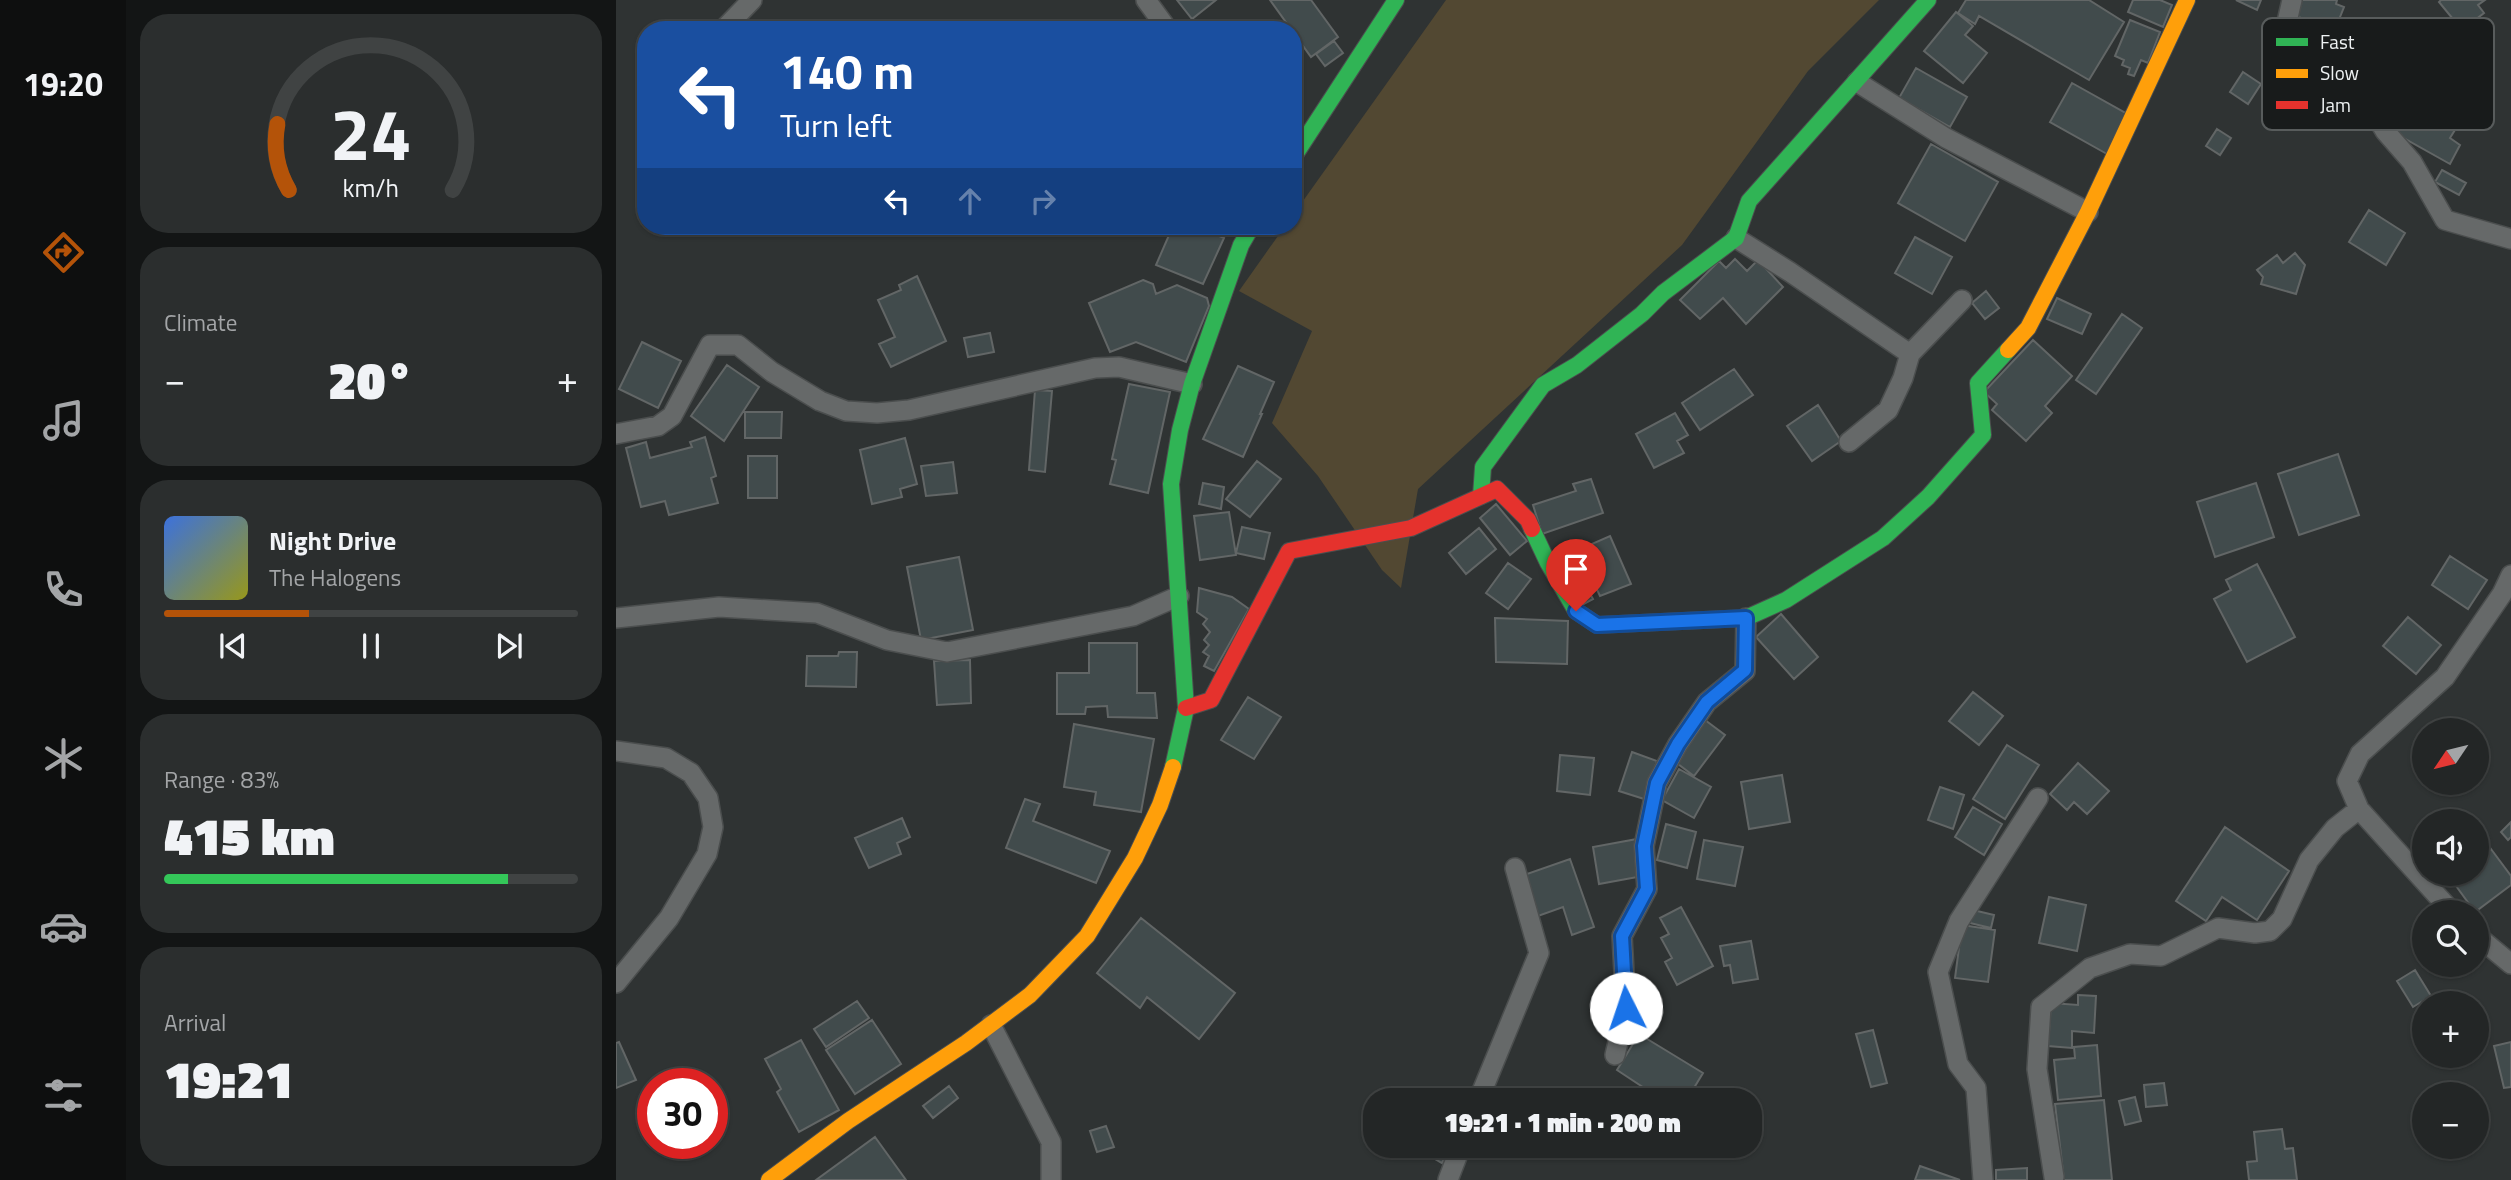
<!DOCTYPE html>
<html lang="en">
<head>
<meta charset="utf-8">
<style>
  :root { --surface:#232626; --page:#2b2e2e; --text:#f1f3f6; --muted:#a3a5a7; --line:#404343; --accent:#b45309 }
  body { margin:0; font-family:"Titillium Web",sans-serif; background:var(--page); color:var(--text); height:100vh; display:flex; flex-direction:column; font-size:26px; white-space:nowrap }
  * { box-sizing:border-box; margin:0 }
  p { font-size:23px; color:var(--muted) }
  .icon { flex:none; width:38px; height:38px; fill:none; stroke:currentColor; stroke-width:2; stroke-linecap:round; stroke-linejoin:round }
  .map { position:relative; flex:1; overflow:hidden }
  .sheet { display:flex; flex-direction:column; gap:14px; padding:14px; background:#131515; width:490px }
  .sheet>* { flex:none }
  .banner { position:absolute; left:21px; top:21px; width:665px; height:214px; border-radius:28px; box-shadow:0 2px 5px #0004,0 0 0 2px var(--line); background:#1a4fa0; color:#fff; overflow:hidden }
  .needle { width:46px; rotate:235deg }
  .controls { position:absolute; left:1796px; top:718px; display:grid; gap:14px }
  .controls a { display:grid; place-items:center; width:77px; height:77px; border-radius:50%; background:var(--surface); box-shadow:0 2px 5px #0004,0 0 0 2px var(--line); font-size:35px }
  .speed { position:absolute; left:21px; top:1068px; display:flex; gap:14px; font-size:35px; font-weight:700; text-align:center }
  .speed>* { display:grid; place-content:center; width:91px; height:91px; border-radius:50%; background:var(--surface); box-shadow:0 2px 5px #0004,0 0 0 2px var(--line); line-height:1 }
  .speed .limit { border:10px solid #d22; background:#fff; color:#111 }
  .pin { position:absolute; display:grid; place-items:center; width:60px; height:60px; color:#fff; margin:-72px -30px; border-radius:50% 50% 50% 0; rotate:-45deg; box-shadow:0 0 7px #0007 }
  .pin .icon { rotate:45deg }
  .me { position:absolute; width:77px; margin:-38px; rotate:356deg; stroke-linejoin:round; filter:drop-shadow(0 0 5px #0008) }
  .turn { display:flex; align-items:center; gap:24px; height:147px; padding:0 28px; font-size:32px }
  .turn .icon { width:91px; height:91px; stroke-width:2.5 }
  .turn b { display:block; font-size:49px; line-height:60px }
  .lanes { display:flex; align-items:center; height:66px; padding:0 28px; background:#0003; justify-content:center; gap:35px; direction:ltr }
  .lanes .off { opacity:.35 }
  .big { font-size:52px; font-weight:800; line-height:1.1 }
  .sheet .card { flex:1; display:flex; flex-direction:column; justify-content:center; gap:10px; min-width:0; padding:0 24px; border-radius:28px; background:var(--page) }
  .sheet .dial { align-items:center; gap:0 }
  .dial svg { height:182px; overflow:visible; fill:none; stroke:var(--line); stroke-width:7; stroke-linecap:round; text-anchor:middle }
  .dial text { fill:var(--text); stroke:none }
  .song { display:flex; align-items:center; gap:21px }
  .cover { width:84px; height:84px; border-radius:10px; background:linear-gradient(135deg,hsl(220 70% 55%),hsl(60 70% 35%)) }
  .played { height:7px; border-radius:4px; background:linear-gradient(90deg,var(--accent) 35%,var(--line) 35%) }
  .keys { display:flex; justify-content:space-around; direction:ltr }
  .heat { display:flex; justify-content:space-between; align-items:center; font-size:38px; direction:ltr }
  .charge { height:10px; border-radius:5px; background:linear-gradient(90deg,#34c759 83%,var(--line) 0) }
  .trip { position:absolute; left:747px; top:1088px; width:399px; height:70px; border-radius:28px; background:var(--surface); box-shadow:0 2px 5px #0004,0 0 0 2px var(--line); font-weight:800; line-height:70px; text-align:center }
  main { display:flex; flex:1; min-height:0 }
  .menu { display:flex; flex-direction:column; width:126px; justify-content:space-around; align-items:center; background:#0e0f0f; color:var(--muted) }
  .menu .icon { width:49px; height:49px }
  .menu .on { color:var(--accent) }
  .menu b { font-size:32px; color:var(--text) }
  .map>svg:first-child { display:block }
  .green { fill:#524832 }
  .building { fill:#414b4c; stroke:#626666; stroke-width:2 }
  .lines { fill:none; stroke-linecap:round; stroke-linejoin:round }
  .street-casing { stroke:#4b4e4e; stroke-width:22 }
  .fast-casing { stroke:#4b4e4e; stroke-width:18 }
  .slow-casing { stroke:#4b4e4e; stroke-width:18 }
  .jam-casing { stroke:#4b4e4e; stroke-width:18 }
  .street { stroke:#666969; stroke-width:19 }
  .fast { stroke:#30b455; stroke-width:16 }
  .slow { stroke:#ff9f0a; stroke-width:16 }
  .jam { stroke:#e5322d; stroke-width:16 }
  .route-casing { stroke:#114b97; stroke-width:18 }
  .route { stroke:#1a73e8; stroke-width:12 }
  .key { fill:#181b1b; stroke:#585c5c; stroke-width:2 }
  .key-label { font-size:19px; fill:#eef2f3 }
</style>
</head>
<body>
<main>
<nav class="menu">
<b>19:20</b>
<svg class="icon on" aria-label="directions" viewBox="0 0 24 24"><path d="M12 3l9 9-9 9-9-9zM9 14v-3h6M13 9l2 2-2 2"/></svg>
<svg class="icon" aria-label="music" viewBox="0 0 24 24"><path d="M9 18V5l10-2v13"/><circle cx="6" cy="18" r="3"/><circle cx="16" cy="16" r="3"/></svg>
<svg class="icon" aria-label="phone" viewBox="0 0 24 24"><path d="M5 4h4l2 5-3 2q2 4 5 5l2-3 5 2v4C11 20 4 13 5 4z"/></svg>
<svg class="icon" aria-label="climate" viewBox="0 0 24 24"><path d="M12 3v18M4 7l16 10M4 17L20 7"/></svg>
<svg class="icon" aria-label="car" viewBox="0 0 24 24"><path d="M5 17H2v-5l4-1 3-4h7l3 4 3 1v5h-3M9 17h6M6 11h13"/><circle cx="7" cy="17" r="2"/><circle cx="17" cy="17" r="2"/></svg>
<svg class="icon" aria-label="filters" viewBox="0 0 24 24"><path d="M4 7h16M4 17h16"/><circle cx="9" cy="7" r="2"/><circle cx="15" cy="17" r="2"/></svg>
</nav>
<section class="sheet">
<div class="card dial"><svg viewBox="0 0 100 80">
<path d="M14 69A42 42 0 1 1 86 69"/>
<path d="M14 69A42 42 0 0 1 9 40" stroke="#b45309"/>
<text x="50" y="56" font-size="32" font-weight="700">24</text>
<text x="50" y="72" font-size="11">km/h</text>
</svg></div>
<div class="card"><p>Climate</p>
<div class="heat"><a>−</a><b class="big">20°</b><a>+</a></div>
</div>
<div class="card">
<div class="song"><i class="cover"></i><div><b>Night Drive</b><p>The Halogens</p></div></div>
<div class="played"></div>
<div class="keys"><svg class="icon" aria-label="previous" viewBox="0 0 24 24"><path d="M18 5L8 12l10 7zM5 5v14"/></svg><svg class="icon" aria-label="pause" viewBox="0 0 24 24"><path d="M8 5v14M16 5v14"/></svg><svg class="icon" aria-label="next" viewBox="0 0 24 24"><path d="M6 5l10 7-10 7zM19 5v14"/></svg></div>
</div>
<div class="card"><p>Range · 83%</p><b class="big">415 km</b><div class="charge"></div></div>
<div class="card"><p>Arrival</p><b class="big">19:21</b></div>
</section>
<div class="map">
<svg width="1895" height="1180" viewBox="0 0 1895 1180">
  <rect width="100%" height="100%" fill="#2f3333"/>
  <path class="green" d="M 830,0 L 1263,0 L 1192,71 L 1066,245 L 802,489 L 785,588 L 766,570 L 702,476 L 656,423 L 696,331 L 623,291 L 669,226 L 677,226 L 677,215 Z"/>
  <path class="building" d="M 561,0 L 600,0 L 576,19 Z
    M 654,0 L 695,0 L 722,37 L 695,57 Z
    M 1350,0 L 1473,0 L 1508,22 L 1473,80 L 1363,16 L 1359,24 L 1342,13 Z
    M 1517,0 L 1544,0 L 1556,5 L 1547,27 L 1512,12 Z
    M 1620,0 L 1645,0 L 1641,10 Z
    M 1684,0 L 1721,0 L 1720,4 L 1728,7 L 1718,32 L 1678,15 Z
    M 1825,0 L 1869,0 L 1862,5 L 1868,13 L 1846,30 L 1823,2 Z
    M 1340,12 L 1357,26 L 1349,35 L 1371,53 L 1347,83 L 1308,51 Z
    M 1514,20 L 1544,32 L 1532,63 L 1525,60 L 1518,76 L 1512,74 L 1514,68 L 1506,65 L 1508,60 L 1499,56 Z
    M 718,41 L 727,53 L 709,66 L 700,54 Z
    M 1300,68 L 1351,97 L 1334,127 L 1283,98 Z
    M 1627,72 L 1645,84 L 1632,104 L 1614,92 Z
    M 1456,83 L 1513,115 L 1491,154 L 1434,122 Z
    M 1807,105 L 1842,125 L 1834,138 L 1844,145 L 1834,164 L 1777,132 L 1785,116 L 1797,124 Z
    M 1601,129 L 1615,138 L 1604,155 L 1590,146 Z
    M 1315,144 L 1382,182 L 1349,241 L 1282,203 Z
    M 1826,170 L 1850,183 L 1843,195 L 1819,182 Z
    M 1753,210 L 1789,233 L 1770,265 L 1733,242 Z
    M 557,226 L 580,226 L 608,238 L 587,284 L 540,265 Z
    M 1299,237 L 1336,257 L 1316,294 L 1279,273 Z
    M 1679,253 L 1689,265 L 1680,294 L 1645,284 L 1647,277 L 1641,270 L 1661,255 L 1667,263 Z
    M 1119,259 L 1131,271 L 1142,260 L 1167,287 L 1130,324 L 1107,298 L 1084,319 L 1064,300 L 1103,261 L 1110,268 Z
    M 301,276 L 330,341 L 275,367 L 263,344 L 279,337 L 262,300 L 285,290 L 283,285 Z
    M 527,280 L 537,284 L 540,294 L 561,285 L 591,298 L 593,306 L 570,362 L 520,342 L 494,352 L 473,303 Z
    M 1370,291 L 1383,308 L 1369,319 L 1356,303 Z
    M 1441,298 L 1475,314 L 1466,334 L 1431,319 Z
    M 1506,314 L 1526,328 L 1480,394 L 1460,380 Z
    M 374,333 L 378,352 L 352,357 L 348,338 Z
    M 1417,340 L 1456,376 L 1429,406 L 1436,413 L 1410,441 L 1376,410 L 1381,404 L 1368,392 Z
    M 26,342 L 65,361 L 42,408 L 3,389 Z
    M 111,365 L 143,387 L 108,441 L 75,416 Z
    M 622,366 L 658,382 L 644,414 L 646,414 L 627,457 L 587,439 Z
    M 1118,369 L 1137,395 L 1084,430 L 1066,403 Z
    M 513,384 L 554,392 L 532,493 L 494,484 L 500,460 L 496,459 Z
    M 419,390 L 436,391 L 429,472 L 413,470 Z
    M 1202,405 L 1225,441 L 1196,461 L 1171,426 Z
    M 129,412 L 166,412 L 165,438 L 129,438 Z
    M 1059,413 L 1072,435 L 1061,441 L 1068,453 L 1038,468 L 1020,434 Z
    M 89,437 L 100,476 L 95,478 L 102,503 L 53,515 L 49,501 L 25,507 L 10,448 L 30,442 L 34,458 L 76,447 L 74,442 Z
    M 289,438 L 301,484 L 284,489 L 286,497 L 256,504 L 244,450 Z
    M 1722,454 L 1743,515 L 1683,535 L 1662,474 Z
    M 132,456 L 161,456 L 161,498 L 132,498 Z
    M 641,461 L 665,479 L 634,517 L 610,499 Z
    M 337,462 L 341,493 L 310,496 L 305,466 Z
    M 975,479 L 987,513 L 926,534 L 917,505 L 960,491 L 957,484 Z
    M 587,483 L 608,487 L 605,509 L 583,504 Z
    M 1640,483 L 1658,537 L 1599,557 L 1581,502 Z
    M 880,504 L 911,541 L 894,555 L 864,518 Z
    M 613,512 L 620,555 L 584,560 L 578,516 Z
    M 626,527 L 654,533 L 648,559 L 620,553 Z
    M 863,528 L 880,549 L 850,574 L 833,553 Z
    M 994,536 L 1015,584 L 984,596 L 977,581 L 959,588 L 944,558 Z
    M 1834,556 L 1871,580 L 1852,609 L 1816,585 Z
    M 343,557 L 357,630 L 305,640 L 291,567 Z
    M 892,563 L 915,579 L 892,609 L 870,593 Z
    M 1641,564 L 1679,637 L 1631,662 L 1598,599 L 1615,590 L 1610,580 Z
    M 970,586 L 977,599 L 966,605 L 959,592 Z
    M 583,588 L 616,597 L 633,609 L 598,671 L 588,666 L 593,656 L 587,652 L 593,645 L 588,640 L 594,632 L 587,624 L 591,619 L 581,612 Z
    M 1165,614 L 1202,657 L 1178,679 L 1140,637 Z
    M 1792,617 L 1825,645 L 1800,674 L 1767,646 Z
    M 879,618 L 952,621 L 951,664 L 880,662 Z
    M 473,643 L 521,643 L 521,693 L 539,693 L 541,718 L 492,717 L 491,706 L 470,707 L 469,714 L 441,714 L 441,673 L 473,673 Z
    M 223,652 L 241,652 L 240,687 L 190,686 L 191,656 L 222,656 Z
    M 354,660 L 355,703 L 321,705 L 318,661 Z
    M 1357,692 L 1387,716 L 1363,745 L 1333,721 Z
    M 632,697 L 665,717 L 638,759 L 605,740 Z
    M 1089,720 L 1109,735 L 1078,776 L 1058,761 Z
    M 458,724 L 538,739 L 525,812 L 478,805 L 480,792 L 448,787 Z
    M 1391,745 L 1423,765 L 1389,819 L 1357,799 Z
    M 1016,752 L 1041,761 L 1028,799 L 1003,791 Z
    M 944,755 L 978,758 L 974,795 L 941,791 Z
    M 1462,763 L 1493,791 L 1471,814 L 1458,802 L 1451,810 L 1434,794 Z
    M 1063,769 L 1095,787 L 1078,818 L 1046,800 Z
    M 1166,775 L 1174,822 L 1133,829 L 1125,782 Z
    M 1324,787 L 1348,795 L 1337,829 L 1312,820 Z
    M 409,799 L 424,804 L 417,821 L 494,851 L 480,883 L 390,848 Z
    M 1357,807 L 1386,824 L 1368,855 L 1339,837 Z
    M 286,818 L 294,837 L 281,843 L 285,854 L 253,868 L 239,838 Z
    M 1895,822 L 1895,837 L 1892,840 L 1885,832 Z
    M 1050,824 L 1080,832 L 1071,868 L 1041,860 Z
    M 1609,827 L 1673,871 L 1641,920 L 1606,897 L 1590,921 L 1560,901 Z
    M 1021,839 L 1027,876 L 983,884 L 977,847 Z
    M 1088,840 L 1127,847 L 1119,886 L 1081,879 Z
    M 1875,849 L 1895,876 L 1895,885 L 1859,912 L 1835,879 L 1843,873 L 1860,873 L 1860,860 Z
    M 954,859 L 978,927 L 956,935 L 947,907 L 922,916 L 908,875 Z
    M 1433,897 L 1470,905 L 1461,951 L 1423,943 Z
    M 1065,907 L 1097,966 L 1061,985 L 1049,962 L 1056,958 L 1045,938 L 1053,934 L 1044,918 Z
    M 1357,910 L 1378,915 L 1375,928 L 1354,923 Z
    M 525,918 L 619,993 L 583,1039 L 531,997 L 524,1008 L 481,973 Z
    M 1346,925 L 1379,930 L 1372,982 L 1339,978 Z
    M 1135,941 L 1142,979 L 1117,983 L 1114,965 L 1108,966 L 1104,946 Z
    M 1799,970 L 1815,996 L 1797,1007 L 1781,981 Z
    M 1462,995 L 1480,996 L 1478,1033 L 1456,1031 L 1456,1048 L 1432,1046 L 1435,1003 L 1462,1005 Z
    M 241,1001 L 253,1018 L 210,1047 L 198,1029 Z
    M 256,1020 L 285,1064 L 239,1094 L 210,1050 Z
    M 1257,1030 L 1271,1083 L 1255,1087 L 1240,1034 Z
    M 1023,1034 L 1087,1073 L 1070,1101 L 1048,1101 L 1001,1070 Z
    M 185,1040 L 223,1110 L 183,1132 L 161,1092 L 165,1089 L 149,1059 Z
    M 3,1042 L 20,1080 L 0,1088 L 0,1043 Z
    M 1895,1042 L 1895,1087 L 1888,1088 L 1878,1046 Z
    M 1481,1045 L 1485,1096 L 1442,1100 L 1438,1060 L 1459,1058 L 1458,1047 Z
    M 1548,1083 L 1551,1105 L 1530,1107 L 1528,1085 Z
    M 333,1086 L 342,1098 L 317,1118 L 307,1106 Z
    M 839,1090 L 856,1095 L 854,1101 L 835,1101 Z
    M 1519,1097 L 1525,1121 L 1509,1125 L 1503,1101 Z
    M 1488,1100 L 1496,1180 L 1448,1180 L 1439,1104 Z
    M 490,1126 L 498,1147 L 481,1152 L 474,1131 Z
    M 1666,1129 L 1669,1149 L 1677,1148 L 1681,1180 L 1633,1180 L 1631,1162 L 1641,1161 L 1638,1132 Z
    M 259,1137 L 290,1180 L 200,1180 Z
    M 797,1146 L 826,1146 L 833,1150 L 826,1163 Z
    M 1304,1166 L 1344,1180 L 1299,1180 Z
    M 1411,1168 L 1411,1180 L 1380,1180 L 1380,1170 Z"/>
  <g class="lines">
    <defs>
      <path id="street" d="M 530,0 L 552,30
        M 1671,22 L 1676,0
        M 107,30 L 136,0
        M 1241,82 L 1330,138 L 1472,212
        M 1749,97 L 1769,131 L 1796,162 L 1829,220 L 1895,239
        M 1120,238 L 1174,272 L 1294,354
        M 0,434 L 42,426 L 56,416 L 94,345 L 122,345 L 156,372 L 204,401 L 230,411 L 261,413 L 293,410 L 479,368 L 503,367 L 576,384
        M 1233,442 L 1272,410 L 1287,378 L 1294,354 L 1346,300
        M 0,618 L 103,607 L 201,613 L 271,640 L 331,652 L 517,616 L 563,596
        M 0,751 L 50,758 L 75,773 L 92,798 L 97,827 L 91,854 L 53,918 L 0,983
        M 1836,912 L 1743,809 L 1731,781 L 1744,754 L 1829,677 L 1886,594 L 1895,575
        M 1860,935 L 1895,964
        M 375,1025 L 435,1142 L 435,1180
        M 999,1055 L 1010,1008 L 1006,936 L 1031,889 L 1028,846 L 1041,783 L 1062,744 L 1091,702 L 1129,671 L 1130,618
        M 862,1101 L 923,953 L 899,868
        M 1438,1177 L 1421,1069 L 1425,1007 L 1474,968 L 1514,954 L 1545,956 L 1602,928 L 1639,933 L 1654,931 L 1666,919 L 1693,860 L 1719,828 L 1743,809
        M 832,1180 L 845,1146
        M 1367,1180 L 1360,1088 L 1342,1064 L 1322,972 L 1343,921 L 1422,798"/>
      <path id="fast" d="M 677,158 L 780,0
        M 865,496 L 867,467 L 927,385 L 961,365 L 1026,314 L 1047,293 L 1120,238 L 1133,201 L 1312,0
        M 916,529 L 932,563 L 960,611 L 981,625 L 1130,618 L 1170,600 L 1267,538 L 1312,497 L 1367,435 L 1362,383 L 1392,350
        M 557,767 L 570,708 L 555,484 L 564,430 L 576,384 L 625,245 L 636,226"/>
      <path id="slow" d="M 1392,350 L 1412,328 L 1472,212 L 1571,0
        M 153,1180 L 232,1121 L 350,1043 L 414,995 L 471,936 L 519,858 L 544,805 L 557,767"/>
      <path id="jam" d="M 570,708 L 595,700 L 673,551 L 795,528 L 881,489 L 912,520 L 916,529"/>
    </defs>
    <use href="#street" class="street-casing"/>
    <use href="#fast" class="fast-casing"/>
    <use href="#slow" class="slow-casing"/>
    <use href="#jam" class="jam-casing"/>
    <use href="#street" class="street"/>
    <use href="#fast" class="fast"/>
    <use href="#slow" class="slow"/>
    <use href="#jam" class="jam"/>
  </g>
  <g class="lines">
    <defs>
      <path id="route" d="M 960,611 L 981,625 L 1130,618 L 1129,670 L 1091,702 L 1062,744 L 1041,783 L 1028,846 L 1031,889 L 1006,936 L 1010,1008"/>
    </defs>
    <use href="#route" class="route-casing"/>
    <use href="#route" class="route"/>
  </g>
  <rect x="1646" y="18" width="232" height="112" rx="10" class="key"/>
  <rect x="1660" y="38" width="32" height="8" fill="#30b455"/>
  <rect x="1660" y="69" width="32" height="9" fill="#ff9f0a"/>
  <rect x="1660" y="101" width="32" height="8" fill="#e5322d"/>
  <g class="key-label">
    <text x="1704" y="49">Fast</text>
    <text x="1704" y="80">Slow</text>
    <text x="1704" y="112">Jam</text>
  </g>
</svg>
<div class="controls">
<a><svg class="needle" viewBox="-14 -14 28 28"><path d="M0-13l5 13h-10z" fill="#e53935"/><path d="M0 13l5-13h-10z" fill="#a3a5a7"/></svg></a>
<a><svg class="icon" aria-label="sound" viewBox="0 0 24 24"><path d="M4 9h4l5-4v14l-5-4H4zM17 9q2 3 0 6"/></svg></a>
<a><svg class="icon" aria-label="search" viewBox="0 0 24 24"><circle cx="10" cy="10" r="6"/><path d="M15 15l6 6"/></svg></a>
<a>+</a>
<a>−</a>
</div>
<div class="speed"><div class="limit">30</div></div>
<div class="pin" style="left:960px;top:611px;background:#d93025"><svg class="icon" aria-label="arrive" viewBox="0 0 24 24"><path d="M6 21V4h12l-3 4 3 4H6"/></svg></div>
<svg class="me" style="left:1010px;top:1008px" viewBox="-20 -20 40 40"><circle r="19" fill="#fff"/><path d="M0-13L10 11 0 6-10 11z" fill="#1a73e8"/></svg>
<div class="trip">19:21 · 1 min · 200 m</div>
<div class="banner">
<div class="turn"><svg class="icon" aria-label="left" viewBox="0 0 24 24"><path d="M17 20v-9H6M10 6l-5 5 5 5"/></svg><div><b>140 m</b>Turn left</div></div>
<div class="lanes"><svg class="icon" aria-label="left" viewBox="0 0 24 24"><path d="M17 20v-9H6M10 6l-5 5 5 5"/></svg><svg class="icon off" aria-label="ahead" viewBox="0 0 24 24"><path d="M12 20V5M6 11l6-6 6 6"/></svg><svg class="icon off" aria-label="right" viewBox="0 0 24 24"><path d="M7 20v-9h11M14 6l5 5-5 5"/></svg></div>
</div>
</div>
</main>
</body>
</html>
